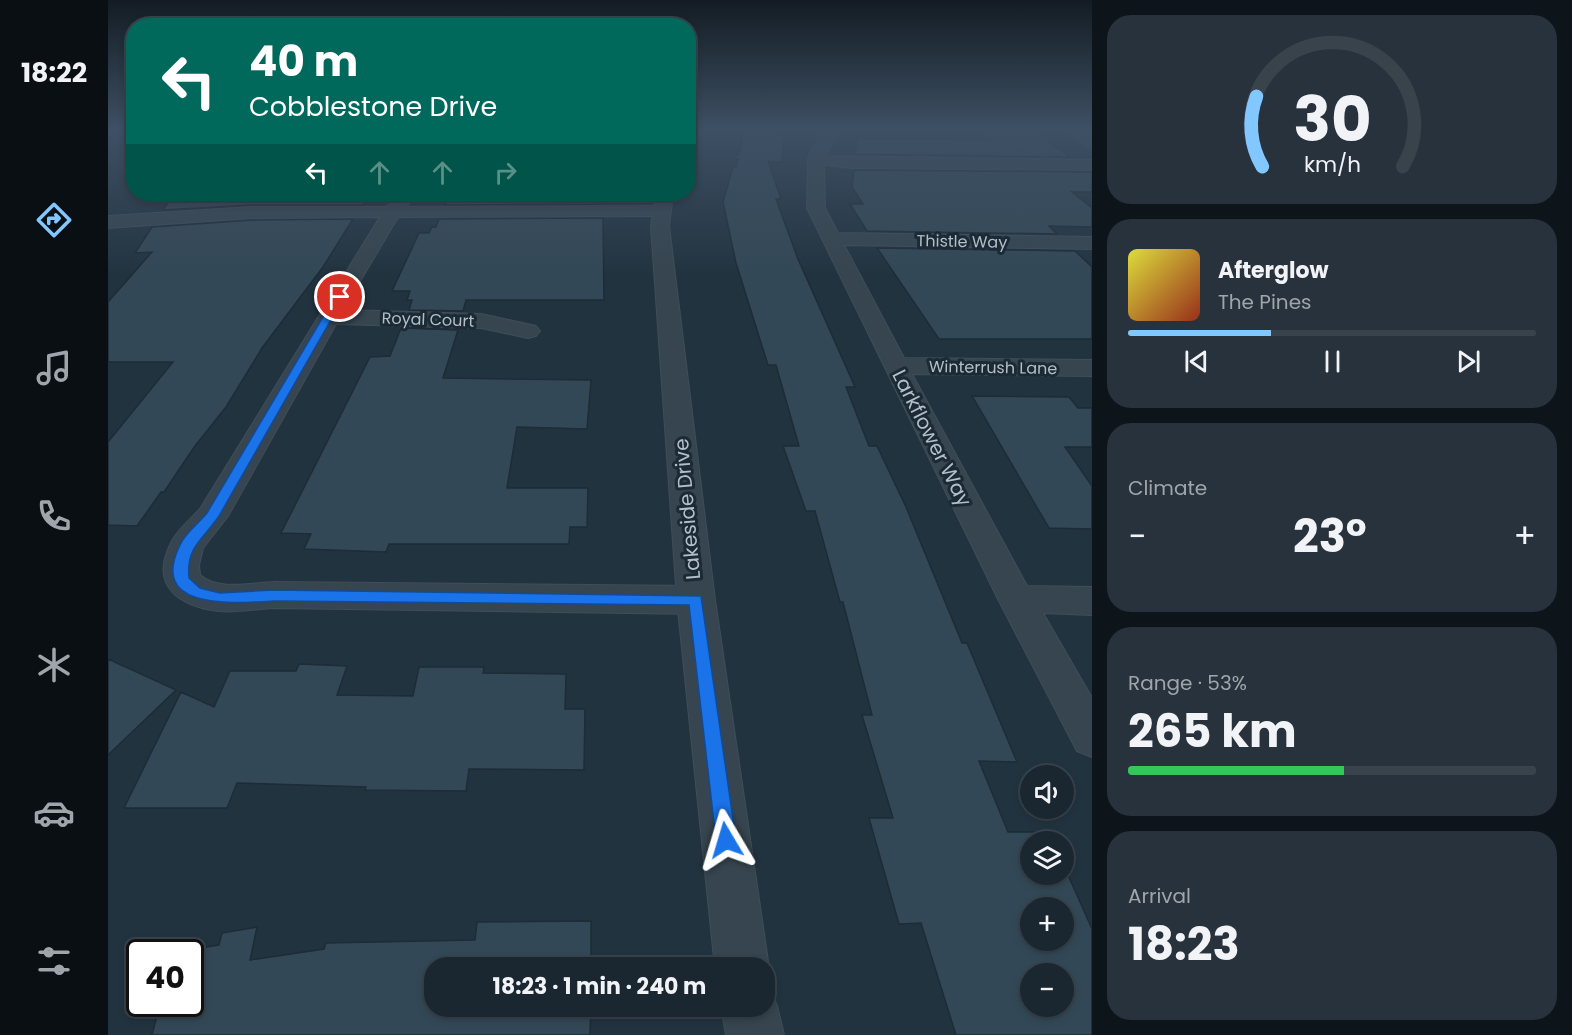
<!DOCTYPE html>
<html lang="en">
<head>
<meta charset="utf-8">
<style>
  :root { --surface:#1a2630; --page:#27323c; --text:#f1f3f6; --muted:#9fa5ab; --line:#38434c; --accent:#82c7ff }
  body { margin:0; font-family:Poppins,sans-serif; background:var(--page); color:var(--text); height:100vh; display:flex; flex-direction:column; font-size:22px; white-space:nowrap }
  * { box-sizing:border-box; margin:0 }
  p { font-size:20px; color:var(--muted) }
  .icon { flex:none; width:33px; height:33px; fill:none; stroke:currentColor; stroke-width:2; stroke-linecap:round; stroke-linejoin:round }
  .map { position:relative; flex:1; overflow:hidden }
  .drawer { display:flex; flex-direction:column; gap:15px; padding:15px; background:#0e151a; width:480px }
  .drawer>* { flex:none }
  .guide { position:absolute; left:18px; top:18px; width:570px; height:183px; border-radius:24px; box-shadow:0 3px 9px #0003,0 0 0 2px var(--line); background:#00695c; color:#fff; overflow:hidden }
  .fabs { position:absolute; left:912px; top:765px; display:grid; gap:12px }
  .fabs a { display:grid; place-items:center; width:54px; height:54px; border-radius:50%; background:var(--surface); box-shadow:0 3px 9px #0003,0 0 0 2px var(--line); font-size:30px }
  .speed { position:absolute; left:18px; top:939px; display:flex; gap:12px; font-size:30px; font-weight:700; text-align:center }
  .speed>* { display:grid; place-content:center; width:78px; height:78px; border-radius:50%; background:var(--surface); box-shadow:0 3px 9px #0003,0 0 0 2px var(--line); line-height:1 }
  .speed .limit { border:3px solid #111; border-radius:9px; background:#fff; color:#111 }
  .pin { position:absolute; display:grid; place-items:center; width:51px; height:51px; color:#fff; margin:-26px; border:3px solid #fff; border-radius:50%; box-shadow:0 2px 6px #0007 }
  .me { position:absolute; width:66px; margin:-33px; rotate:353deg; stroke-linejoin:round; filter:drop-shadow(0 0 4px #0008) }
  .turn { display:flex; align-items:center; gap:21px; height:126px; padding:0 24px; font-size:27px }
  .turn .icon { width:78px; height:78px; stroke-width:2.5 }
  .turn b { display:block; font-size:42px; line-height:51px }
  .lanes { display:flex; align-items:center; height:57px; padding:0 24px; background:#0003; justify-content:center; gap:30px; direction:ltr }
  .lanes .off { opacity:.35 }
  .big { font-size:45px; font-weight:700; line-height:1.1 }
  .drawer .widget { flex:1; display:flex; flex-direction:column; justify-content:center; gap:9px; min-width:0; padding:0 21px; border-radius:24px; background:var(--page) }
  .drawer .dial { align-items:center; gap:0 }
  .dial svg { height:156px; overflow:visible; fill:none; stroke:var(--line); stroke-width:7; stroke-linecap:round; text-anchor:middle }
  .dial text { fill:var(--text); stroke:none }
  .song { display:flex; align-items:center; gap:18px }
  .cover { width:72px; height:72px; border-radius:9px; background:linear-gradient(135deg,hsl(60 70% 55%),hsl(10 70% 35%)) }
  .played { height:6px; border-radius:3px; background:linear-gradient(90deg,var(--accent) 35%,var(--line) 35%) }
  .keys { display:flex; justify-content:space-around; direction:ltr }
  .heat { display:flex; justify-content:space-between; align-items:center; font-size:33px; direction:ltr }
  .charge { height:9px; border-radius:4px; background:linear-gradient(90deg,#34c759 53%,var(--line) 0) }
  .trip { position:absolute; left:316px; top:957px; width:351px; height:60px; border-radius:24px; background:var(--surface); box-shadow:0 3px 9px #0003,0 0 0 2px var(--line); font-weight:700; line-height:60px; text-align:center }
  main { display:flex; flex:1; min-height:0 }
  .tabs { display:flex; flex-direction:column; width:108px; justify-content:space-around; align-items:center; background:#0a0f13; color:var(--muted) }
  .tabs .icon { width:42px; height:42px }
  .tabs .selected { color:var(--accent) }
  .tabs b { font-size:27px; color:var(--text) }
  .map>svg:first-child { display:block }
  .building { fill:#334856; stroke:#1d2c36; stroke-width:1.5; fill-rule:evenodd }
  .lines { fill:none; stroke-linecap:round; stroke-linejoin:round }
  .minor-casing { stroke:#3f4e58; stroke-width:2 }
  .tertiary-casing { stroke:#3f4e58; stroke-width:2 }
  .minor { fill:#36454f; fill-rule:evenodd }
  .tertiary { fill:#36454f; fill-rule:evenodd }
  .route { fill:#1a73e8; stroke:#114b97; stroke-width:1.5 }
  .labels { text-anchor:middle; stroke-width:6; stroke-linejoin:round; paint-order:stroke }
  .far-street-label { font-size:16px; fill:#b2bfca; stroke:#1b2a34 }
  .street-label { font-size:20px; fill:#b2bfca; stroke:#1b2a34 }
</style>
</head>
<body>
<main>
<nav class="tabs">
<b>18:22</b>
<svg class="icon selected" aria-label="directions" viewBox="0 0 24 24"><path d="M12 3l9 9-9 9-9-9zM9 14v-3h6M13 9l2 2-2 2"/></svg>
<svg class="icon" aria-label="music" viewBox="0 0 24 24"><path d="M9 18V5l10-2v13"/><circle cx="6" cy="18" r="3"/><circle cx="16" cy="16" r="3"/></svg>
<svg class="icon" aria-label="phone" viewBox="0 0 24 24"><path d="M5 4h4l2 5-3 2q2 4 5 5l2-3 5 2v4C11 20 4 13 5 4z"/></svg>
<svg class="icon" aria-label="climate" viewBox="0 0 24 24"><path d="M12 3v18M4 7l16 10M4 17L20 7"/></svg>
<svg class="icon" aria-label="car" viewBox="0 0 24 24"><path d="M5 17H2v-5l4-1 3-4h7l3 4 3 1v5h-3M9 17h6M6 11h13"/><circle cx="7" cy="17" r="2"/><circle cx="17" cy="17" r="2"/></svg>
<svg class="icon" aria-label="filters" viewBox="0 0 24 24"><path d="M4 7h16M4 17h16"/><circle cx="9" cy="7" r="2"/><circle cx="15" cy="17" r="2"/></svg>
</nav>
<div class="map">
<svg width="984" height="1035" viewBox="0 0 984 1035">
  <rect width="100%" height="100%" fill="#223340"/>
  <path class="building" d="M 636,130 L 676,135 L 674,162 L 660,161 L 673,199 L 668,199 L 690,259 L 747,387 L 738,387 L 761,446 L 769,446 L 798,507 L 854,643 L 859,643 L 909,762 L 871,761 L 900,832 L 940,832 L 944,842 L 922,842 L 922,874 L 956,874 L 956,866 L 984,929 L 984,1035 L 848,1035 L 813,923 L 791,924 L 761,818 L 785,818 L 754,715 L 764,715 L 735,602 L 732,602 L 707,511 L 698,511 L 675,446 L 691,446 L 668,365 L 660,365 L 628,263 L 615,202 L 625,167 L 628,167 L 630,159 L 626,159 L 632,151 ZM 922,908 L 956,908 L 956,940 L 922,940 ZM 922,974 L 956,974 L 956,1006 L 922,1006 Z
    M 871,130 L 923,130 L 962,157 L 747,154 L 749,138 L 882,140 Z
    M 746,170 L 984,172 L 984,192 L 964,192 L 984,208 L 984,227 L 941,226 L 949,234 L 759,231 L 742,204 L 755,204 L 744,187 Z
    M 66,194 L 263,194 L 255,205 L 144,205 L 55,210 Z
    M 341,194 L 495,194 L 495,204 L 337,205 Z
    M 495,218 L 496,300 L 358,300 L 355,311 L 301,310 L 304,300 L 299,300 L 302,291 L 284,291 L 311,233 L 321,233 L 324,227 L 328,227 L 331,219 Z
    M 245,219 L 215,267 L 154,348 L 118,407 L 87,446 L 56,492 L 53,492 L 29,526 L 0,525 L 0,442 L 65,362 L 0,362 L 0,302 L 44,252 L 27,253 L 44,227 L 144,220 Z
    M 769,248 L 967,251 L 984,267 L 984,339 L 831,339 Z
    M 293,328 L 350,330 L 335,378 L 483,380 L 479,429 L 409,427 L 399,488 L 480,488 L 479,527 L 462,527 L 461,544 L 281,544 L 278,552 L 196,549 L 203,534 L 173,533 L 262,357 L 282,356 Z
    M 864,396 L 961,397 L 970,408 L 984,408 L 984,447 L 957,447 L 984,486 L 984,529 L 941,528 Z
    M 0,659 L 68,690 L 0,755 Z
    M 191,664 L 239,666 L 229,695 L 305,696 L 311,667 L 376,667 L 375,673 L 458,674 L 457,709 L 477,709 L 476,770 L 361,769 L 358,791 L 257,790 L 258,787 L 129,783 L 119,808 L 16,808 L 73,692 L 106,707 L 122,671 L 188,671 Z
    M 483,921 L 483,968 L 327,968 L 327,1006 L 483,1006 L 482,1035 L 44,1035 L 52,1004 L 82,1004 L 82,952 L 65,952 L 111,945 L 114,933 L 149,927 L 142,960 L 216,949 L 218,943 L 367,940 L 369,922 Z"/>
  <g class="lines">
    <defs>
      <path id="minor" d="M 718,130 L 733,130 L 717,156 L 984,160 L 984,170 L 744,168 L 716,165 L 717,208 L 730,233 L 984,237 L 984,249 L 736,245 L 796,358 L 984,360 L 984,376 L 804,374 L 919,586 L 984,587 L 984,615 L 935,613 L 984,698 L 984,757 L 969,751 L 890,599 L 699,208 L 700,160 L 703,150 Z
        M 958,130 L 975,130 L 984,136 L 984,147 L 979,146 Z
        M 290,194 L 308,194 L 298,207 L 553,206 L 559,207 L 562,211 L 559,215 L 553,216 L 290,217 L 235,310 L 373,314 L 428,326 L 432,331 L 428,336 L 420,338 L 373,328 L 228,324 L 120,516 L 95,548 L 91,565 L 92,575 C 110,591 143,583 166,582 L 588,586 L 601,590 L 607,600 L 601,610 L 588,614 L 166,608 C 148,609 128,613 110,611 C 72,606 42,587 62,545 C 68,531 82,520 92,509 L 272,217 L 144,218 L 0,228 L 0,216 L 144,207 L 279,207 Z"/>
      <path id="tertiary" d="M 596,130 L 585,143 L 580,144 L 581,130 Z
        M 548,194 L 565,194 L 561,226 L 607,600 L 661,968 L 657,979 L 657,968 L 607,968 L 569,600 L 543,226 Z
        M 657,984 L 661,986 L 669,1006 L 676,1035 L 618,1035 L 613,1006 L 657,1006 Z"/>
    </defs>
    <use href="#minor" class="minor-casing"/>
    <use href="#tertiary" class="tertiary-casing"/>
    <use href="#minor" class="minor"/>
    <use href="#tertiary" class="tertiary"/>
  </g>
  <linearGradient id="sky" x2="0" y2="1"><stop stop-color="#131c23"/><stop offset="0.47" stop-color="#3e5064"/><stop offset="1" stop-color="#3e5064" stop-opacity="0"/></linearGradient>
  <rect width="984" height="275" fill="url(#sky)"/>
  <path class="route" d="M 228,295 L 236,297 L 111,516 C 95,540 78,546 81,578 L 92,588 L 112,593 L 166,590 L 593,596 L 628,840 L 625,847 L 618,850 L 611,847 L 608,840 L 581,605 L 166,601 C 128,603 39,612 72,545 C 77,533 91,523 99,513 Z"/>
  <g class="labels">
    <g class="far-street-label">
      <text transform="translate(854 241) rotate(1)" y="6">Thistle Way</text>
      <text transform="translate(320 319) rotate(2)" y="6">Royal Court</text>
      <text transform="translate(885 367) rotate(1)" y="6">Winterrush Lane</text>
    </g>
    <g class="street-label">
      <text transform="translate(824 438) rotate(63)" y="7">Larkflower Way</text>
      <text transform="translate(579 509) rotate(-95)" y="7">Lakeside Drive</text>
    </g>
  </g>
</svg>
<div class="fabs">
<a><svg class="icon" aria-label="sound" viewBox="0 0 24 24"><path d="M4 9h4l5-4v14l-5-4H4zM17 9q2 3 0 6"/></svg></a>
<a><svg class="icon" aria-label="layers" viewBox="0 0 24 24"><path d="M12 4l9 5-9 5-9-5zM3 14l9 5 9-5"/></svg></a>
<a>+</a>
<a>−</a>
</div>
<div class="speed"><div class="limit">40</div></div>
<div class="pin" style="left:232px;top:297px;background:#d93025"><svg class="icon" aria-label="arrive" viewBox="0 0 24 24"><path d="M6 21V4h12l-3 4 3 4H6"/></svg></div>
<svg class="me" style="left:618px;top:840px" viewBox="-20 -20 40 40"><path d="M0-17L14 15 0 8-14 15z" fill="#1a73e8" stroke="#fff" stroke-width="4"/></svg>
<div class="trip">18:23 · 1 min · 240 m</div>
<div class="guide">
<div class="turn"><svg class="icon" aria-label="left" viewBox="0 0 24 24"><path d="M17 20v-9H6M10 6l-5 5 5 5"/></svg><div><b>40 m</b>Cobblestone Drive</div></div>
<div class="lanes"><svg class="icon" aria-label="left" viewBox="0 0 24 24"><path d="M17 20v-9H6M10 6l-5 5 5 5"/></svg><svg class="icon off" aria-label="ahead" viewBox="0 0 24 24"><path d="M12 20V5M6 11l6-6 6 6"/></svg><svg class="icon off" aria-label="ahead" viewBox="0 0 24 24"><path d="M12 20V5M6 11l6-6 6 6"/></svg><svg class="icon off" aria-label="right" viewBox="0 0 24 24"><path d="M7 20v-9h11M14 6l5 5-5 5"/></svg></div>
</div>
</div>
<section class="drawer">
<div class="widget dial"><svg viewBox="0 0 100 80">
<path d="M14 69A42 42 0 1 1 86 69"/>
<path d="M14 69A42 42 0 0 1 11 33" stroke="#82c7ff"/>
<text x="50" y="56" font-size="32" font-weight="700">30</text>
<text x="50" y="72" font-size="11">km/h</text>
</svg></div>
<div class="widget">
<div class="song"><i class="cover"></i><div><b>Afterglow</b><p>The Pines</p></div></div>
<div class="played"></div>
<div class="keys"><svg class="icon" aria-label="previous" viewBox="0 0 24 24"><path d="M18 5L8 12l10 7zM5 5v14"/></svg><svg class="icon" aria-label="pause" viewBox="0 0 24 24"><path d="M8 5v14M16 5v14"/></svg><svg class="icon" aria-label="next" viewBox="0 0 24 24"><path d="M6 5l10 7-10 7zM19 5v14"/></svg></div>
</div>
<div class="widget"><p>Climate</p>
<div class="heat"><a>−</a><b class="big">23°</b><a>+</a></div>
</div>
<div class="widget"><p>Range · 53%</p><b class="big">265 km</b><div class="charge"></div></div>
<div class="widget"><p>Arrival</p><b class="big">18:23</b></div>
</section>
</main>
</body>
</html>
